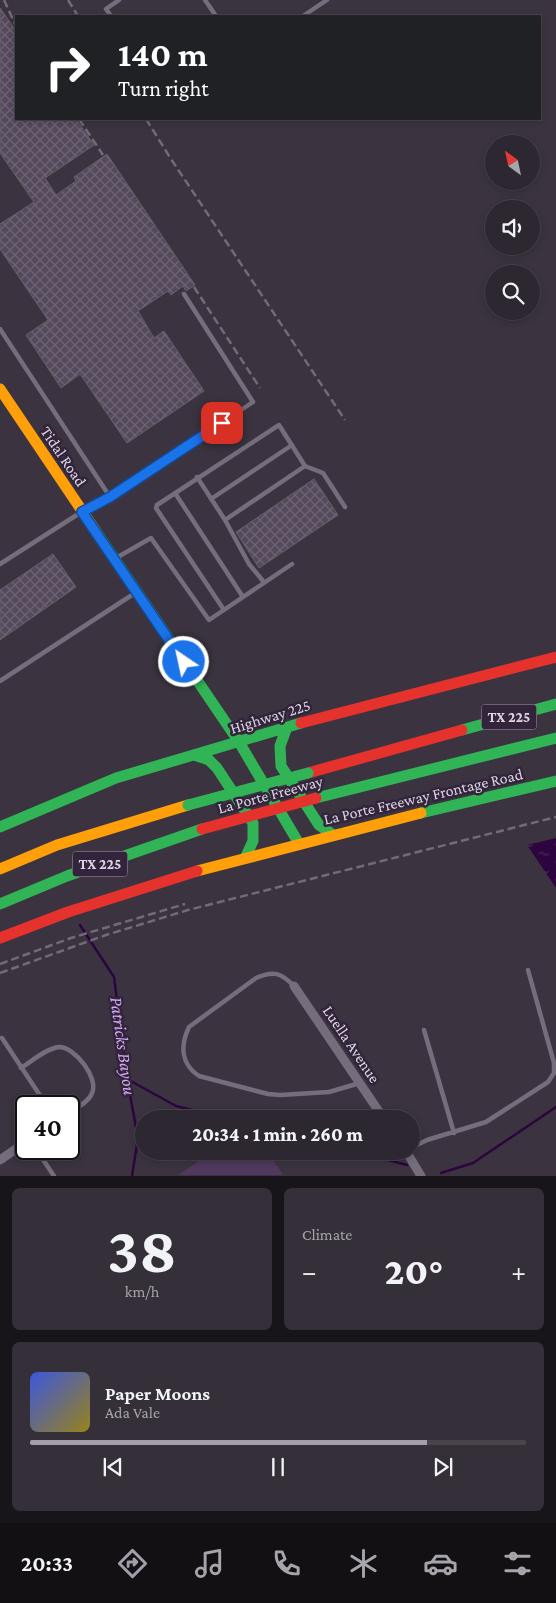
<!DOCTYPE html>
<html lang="en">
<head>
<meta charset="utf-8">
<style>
  :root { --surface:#2c2730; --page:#342f38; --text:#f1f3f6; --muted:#a6a5ab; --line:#48444c; --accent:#a49daa }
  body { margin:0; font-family:"Crimson Pro",serif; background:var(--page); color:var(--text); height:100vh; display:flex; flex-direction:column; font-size:19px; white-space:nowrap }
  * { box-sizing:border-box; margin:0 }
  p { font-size:16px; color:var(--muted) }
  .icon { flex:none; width:28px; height:28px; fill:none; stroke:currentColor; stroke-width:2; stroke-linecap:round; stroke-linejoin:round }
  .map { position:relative; height:1176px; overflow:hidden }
  .details { display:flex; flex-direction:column; gap:12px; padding:12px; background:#18151a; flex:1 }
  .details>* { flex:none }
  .hud { position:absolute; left:15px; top:15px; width:526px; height:105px; border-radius:0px; box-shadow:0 2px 8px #0003,0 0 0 1px var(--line); background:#202124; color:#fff; overflow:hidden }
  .needle { width:32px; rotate:327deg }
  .tools { position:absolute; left:485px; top:135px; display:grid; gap:10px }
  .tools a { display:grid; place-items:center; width:55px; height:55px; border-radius:50%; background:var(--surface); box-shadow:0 2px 8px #0003,0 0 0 1px var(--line); font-size:25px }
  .speed { position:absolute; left:15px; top:1095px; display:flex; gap:10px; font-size:25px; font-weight:700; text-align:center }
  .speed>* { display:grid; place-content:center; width:65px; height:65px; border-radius:50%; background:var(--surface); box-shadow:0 2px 8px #0003,0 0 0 1px var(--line); line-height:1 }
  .speed .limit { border:2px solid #111; border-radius:8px; background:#fff; color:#111 }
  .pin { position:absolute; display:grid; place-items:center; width:42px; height:42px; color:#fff; margin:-21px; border-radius:10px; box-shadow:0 2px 8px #0006 }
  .me { position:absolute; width:55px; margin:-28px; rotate:326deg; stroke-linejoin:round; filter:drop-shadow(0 0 4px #0008) }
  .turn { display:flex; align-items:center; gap:18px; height:105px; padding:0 20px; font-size:22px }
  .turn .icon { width:65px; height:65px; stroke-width:2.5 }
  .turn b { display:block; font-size:35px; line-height:42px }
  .big { font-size:38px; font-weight:800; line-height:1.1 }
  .details .card { flex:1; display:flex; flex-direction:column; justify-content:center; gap:8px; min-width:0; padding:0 18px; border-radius:8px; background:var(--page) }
  .details .dial { align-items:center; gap:0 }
  .dial b { font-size:65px; line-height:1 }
  .song { display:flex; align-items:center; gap:15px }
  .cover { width:60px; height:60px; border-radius:8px; background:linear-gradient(135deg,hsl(230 70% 55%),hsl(50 70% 35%)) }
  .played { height:5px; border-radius:2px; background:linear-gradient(90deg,var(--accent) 80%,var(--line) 80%) }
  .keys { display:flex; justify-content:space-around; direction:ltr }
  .heat { display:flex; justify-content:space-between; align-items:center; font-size:28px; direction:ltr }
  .details .tiles { flex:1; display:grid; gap:12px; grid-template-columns:1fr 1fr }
  .card:last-child { grid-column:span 2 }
  .trip { position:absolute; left:135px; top:1110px; width:285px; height:50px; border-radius:25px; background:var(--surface); box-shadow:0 2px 8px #0003,0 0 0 1px var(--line); font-weight:800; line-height:50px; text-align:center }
  .tabs { display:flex; height:80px; justify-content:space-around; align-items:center; background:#121013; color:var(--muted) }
  .tabs .icon { width:35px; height:35px }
  .tabs .current { color:var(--accent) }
  .tabs b { font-size:22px; color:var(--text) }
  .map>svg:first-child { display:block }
  .grass { fill:#4f395e }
  .water { fill:url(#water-ripples) }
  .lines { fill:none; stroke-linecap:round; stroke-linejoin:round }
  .stream { stroke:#2c053f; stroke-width:2.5 }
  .building { fill:url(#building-cross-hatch); stroke:#665f6a }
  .lane { stroke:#766d7c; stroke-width:4.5 }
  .street { stroke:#766d7c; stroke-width:9 }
  .fast { stroke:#30b455; stroke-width:11 }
  .slow { stroke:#ff9f0a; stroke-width:11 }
  .jam { stroke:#e5322d; stroke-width:11 }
  .rail { stroke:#726b77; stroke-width:2.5; stroke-dasharray:8 4; stroke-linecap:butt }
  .fast-bridge { stroke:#30b455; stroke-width:11 }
  .jam-bridge { stroke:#e5322d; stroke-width:11 }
  .route-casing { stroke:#114b97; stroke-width:12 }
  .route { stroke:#1a73e8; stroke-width:9 }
  .labels { text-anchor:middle; stroke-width:5; stroke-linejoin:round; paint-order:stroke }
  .shield { fill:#32253b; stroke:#aaa0b1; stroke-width:1 }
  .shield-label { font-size:15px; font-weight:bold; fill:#ddd5e3 }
  .street-label { font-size:16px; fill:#ddd5e3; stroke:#32253b }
  .water-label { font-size:18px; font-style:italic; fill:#d5a9f5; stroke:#32253b }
</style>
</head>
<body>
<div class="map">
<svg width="556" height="1176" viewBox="0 0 556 1176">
  <defs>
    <pattern id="water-ripples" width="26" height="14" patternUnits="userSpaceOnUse" patternTransform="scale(1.25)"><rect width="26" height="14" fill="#2c053f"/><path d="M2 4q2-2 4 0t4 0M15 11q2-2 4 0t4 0" fill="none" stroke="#4a295b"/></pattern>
    <pattern id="building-cross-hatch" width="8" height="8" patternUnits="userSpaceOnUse" patternTransform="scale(1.25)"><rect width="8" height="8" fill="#554a5c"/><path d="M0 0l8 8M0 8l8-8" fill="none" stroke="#6d6373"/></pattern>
  </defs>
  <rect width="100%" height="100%" fill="#3b3440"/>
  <path class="grass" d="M 251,1151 L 267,1151 L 283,1175 L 178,1175 L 199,1161 Z"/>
  <path class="water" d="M 556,838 L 556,888 L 527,845 Z"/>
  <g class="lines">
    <path class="stream" d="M 80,925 L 114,977 L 127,1079 L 138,1138 L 132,1176
      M 127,1079 L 176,1106 L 228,1119
      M 355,1151 L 407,1165
      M 441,1173 L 473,1163 L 556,1107"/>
  </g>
  <path class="building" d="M 0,8 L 16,31 L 16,119 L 76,119 L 94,145 L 45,178 L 56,195 L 76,181 L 74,177 L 107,154 L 195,285 L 186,291 L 183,286 L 171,295 L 168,291 L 138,311 L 154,338 L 164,331 L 204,391 L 127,443 L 80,374 L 61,388 L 26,335 L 48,320 L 0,249 L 0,224 L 34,202 L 0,153 Z
    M 314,479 L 338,515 L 259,568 L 236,532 Z
    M 53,554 L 76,587 L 0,640 L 0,590 Z"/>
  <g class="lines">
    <path class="lane" d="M 205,0 L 216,16
      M 111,16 L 106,9 L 119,0
      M 303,16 L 327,0
      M 0,329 L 110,497
      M 305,466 L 323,473 L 345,507
      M 197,477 L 225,520 L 249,564 L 263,581
      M 175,493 L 243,597
      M 211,499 L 292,445
      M 116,558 L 151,538 L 209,620 L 292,564
      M 0,564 L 83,511 L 110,497 L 253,402 L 184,294
      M 224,610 L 156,508 L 157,505 L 279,425 L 305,466 L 225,520
      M 0,681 L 135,593
      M 294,986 C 281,973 274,970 256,978 L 189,1027 C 180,1046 181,1064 199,1076 L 268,1094 L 280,1095 L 329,1092 L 360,1083
      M 424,1030 L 454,1133
      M 2,1038 L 43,1100 L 52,1106
      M 21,1068 C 32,1061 47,1048 59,1047 C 75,1047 99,1078 92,1093 C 89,1102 76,1108 69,1113
      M 411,1148 L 427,1140 L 486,1122 L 548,1082 L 554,1073 L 554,1063 L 528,970
      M 36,1149 L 54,1176"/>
    <path class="street" d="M 294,986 L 384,1119
      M 406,1151 L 421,1176
      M 0,1160 L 26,1142"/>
    <path class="fast" d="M 95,530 L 239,742 L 298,842
      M 287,727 L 280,746 L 281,766 L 319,825 L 332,834
      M 462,730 L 556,704
      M 194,755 L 209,760 L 217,768 L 253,823 L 253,841 L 246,856
      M 316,798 L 556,738
      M 421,813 L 556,781
      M 0,827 L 116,778 L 301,723
      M 0,904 L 67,876 L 202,829"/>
    <path class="slow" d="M 0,389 L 95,530
      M 0,869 L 57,845 L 188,805
      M 197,871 L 421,813"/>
    <path class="jam" d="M 301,723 L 556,657
      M 308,773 L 462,730
      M 0,938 L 68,912 L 197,871"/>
    <path class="rail" d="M 4,0 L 16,26
      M 68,0 L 78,16
      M 79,119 L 103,155
      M 146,119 L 171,159 L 345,420
      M 194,287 L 260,388
      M 0,964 L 71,938 L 185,904
      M 0,973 L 106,935 L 188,910 L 556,817"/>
    <path class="fast-bridge" d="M 188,805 L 308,773"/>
    <path class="jam-bridge" d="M 202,829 L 316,798"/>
  </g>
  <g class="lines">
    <defs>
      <path id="route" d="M 184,662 L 82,512 L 110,497 L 222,423"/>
    </defs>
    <use href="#route" class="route-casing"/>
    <use href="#route" class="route"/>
  </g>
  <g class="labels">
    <g class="shield">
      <rect x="481.5" y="704.5" width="55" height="25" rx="4"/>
      <rect x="72.5" y="851.5" width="55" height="25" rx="4"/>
    </g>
    <g class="shield-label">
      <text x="509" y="722">TX 225</text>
      <text x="100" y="869">TX 225</text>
    </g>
    <g class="street-label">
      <text transform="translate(64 456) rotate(56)" y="6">Tidal Road</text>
      <text transform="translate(270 716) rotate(-17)" y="6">Highway 225</text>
      <text transform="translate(270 794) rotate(-15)" y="6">La Porte Freeway</text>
      <text transform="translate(423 796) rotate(-13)" y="6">La Porte Freeway Frontage Road</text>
      <text transform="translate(352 1044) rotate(56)" y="6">Luella Avenue</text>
    </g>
    <g class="water-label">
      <text transform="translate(123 1046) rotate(82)" y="6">Patricks Bayou</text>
    </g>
  </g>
</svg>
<div class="tools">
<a><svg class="needle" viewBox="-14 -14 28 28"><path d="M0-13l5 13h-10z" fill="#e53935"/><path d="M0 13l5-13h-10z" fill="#a6a5ab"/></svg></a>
<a><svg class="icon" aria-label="sound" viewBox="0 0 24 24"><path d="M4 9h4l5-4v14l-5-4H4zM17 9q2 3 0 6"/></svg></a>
<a><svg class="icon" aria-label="search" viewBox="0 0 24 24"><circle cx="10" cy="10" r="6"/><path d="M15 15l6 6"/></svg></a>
</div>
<div class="speed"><div class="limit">40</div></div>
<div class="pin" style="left:222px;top:423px;background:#d93025"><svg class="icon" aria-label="arrive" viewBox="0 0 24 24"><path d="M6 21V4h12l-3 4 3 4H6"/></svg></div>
<svg class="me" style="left:184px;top:662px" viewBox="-20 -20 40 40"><circle r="17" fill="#1a73e8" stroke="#fff" stroke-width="3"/><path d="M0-11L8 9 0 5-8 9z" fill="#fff"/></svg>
<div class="trip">20:34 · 1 min · 260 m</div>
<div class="hud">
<div class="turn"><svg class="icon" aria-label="right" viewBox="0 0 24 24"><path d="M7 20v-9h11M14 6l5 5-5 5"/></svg><div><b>140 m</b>Turn right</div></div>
</div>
</div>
<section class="details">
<div class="tiles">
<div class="card dial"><b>38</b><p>km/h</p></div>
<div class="card"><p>Climate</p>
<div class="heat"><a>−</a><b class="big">20°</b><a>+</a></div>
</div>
<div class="card">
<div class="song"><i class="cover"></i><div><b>Paper Moons</b><p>Ada Vale</p></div></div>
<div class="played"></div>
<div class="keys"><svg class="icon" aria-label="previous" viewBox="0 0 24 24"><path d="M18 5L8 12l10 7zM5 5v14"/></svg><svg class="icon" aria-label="pause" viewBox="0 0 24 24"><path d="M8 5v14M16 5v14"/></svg><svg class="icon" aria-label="next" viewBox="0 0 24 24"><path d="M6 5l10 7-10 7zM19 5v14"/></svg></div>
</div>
</div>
</section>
<nav class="tabs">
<b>20:33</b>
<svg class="icon current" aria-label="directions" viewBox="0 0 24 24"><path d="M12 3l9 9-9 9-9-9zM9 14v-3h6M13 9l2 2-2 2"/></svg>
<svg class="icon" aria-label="music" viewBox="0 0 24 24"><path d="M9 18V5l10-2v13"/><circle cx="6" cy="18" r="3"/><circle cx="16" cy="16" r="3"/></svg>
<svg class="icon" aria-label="phone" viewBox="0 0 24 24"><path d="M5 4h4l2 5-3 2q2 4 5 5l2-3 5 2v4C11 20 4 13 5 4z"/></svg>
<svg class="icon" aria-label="climate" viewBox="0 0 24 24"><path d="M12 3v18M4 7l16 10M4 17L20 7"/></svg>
<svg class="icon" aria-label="car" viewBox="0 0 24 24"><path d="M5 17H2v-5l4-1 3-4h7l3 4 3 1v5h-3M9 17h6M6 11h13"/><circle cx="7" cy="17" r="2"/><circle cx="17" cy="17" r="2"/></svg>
<svg class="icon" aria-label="filters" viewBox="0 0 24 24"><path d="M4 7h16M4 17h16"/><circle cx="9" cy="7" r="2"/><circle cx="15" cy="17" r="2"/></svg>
</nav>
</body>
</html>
